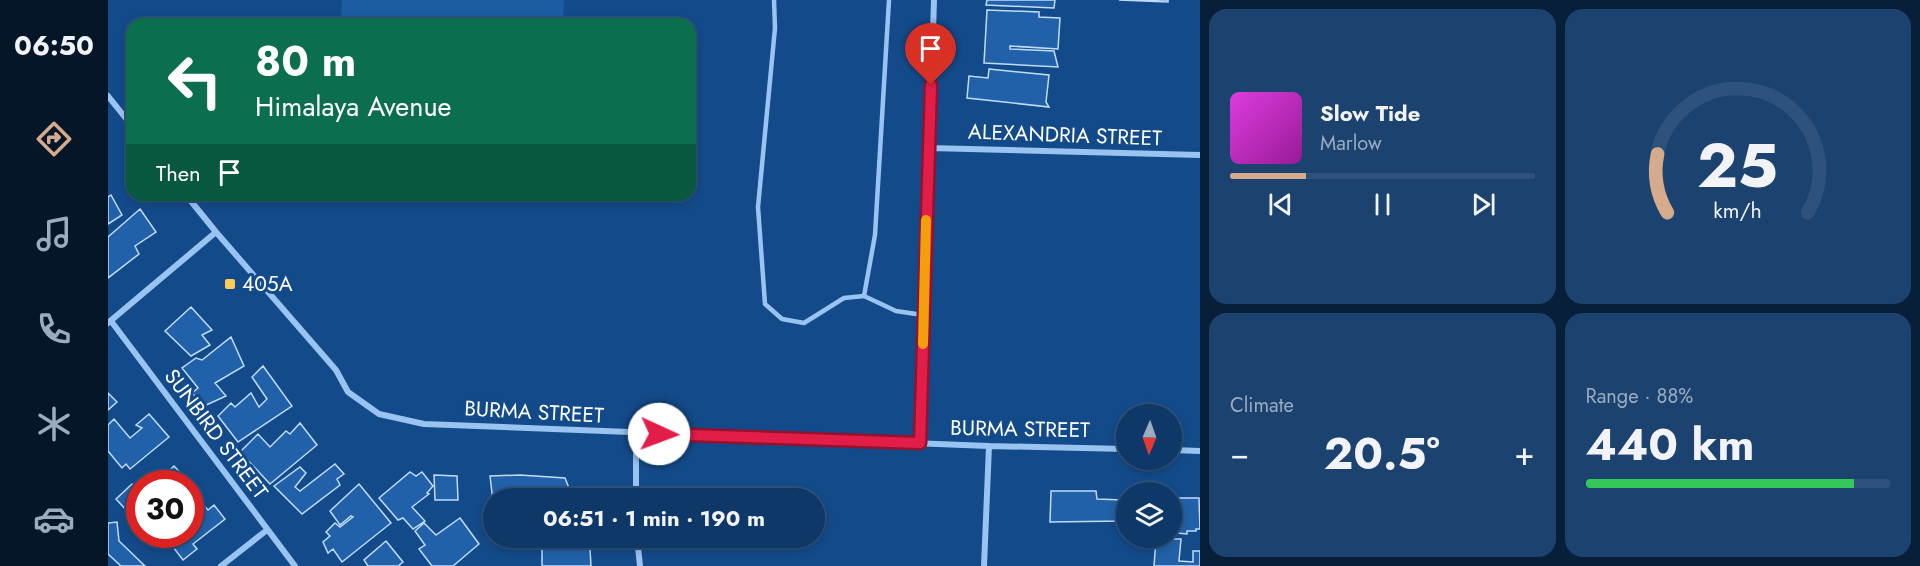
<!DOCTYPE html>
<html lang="en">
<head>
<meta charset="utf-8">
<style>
  :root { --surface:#0e3867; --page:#1c4370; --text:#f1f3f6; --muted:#9bacc0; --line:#2e527b; --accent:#d6ab8b }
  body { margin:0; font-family:Jost,sans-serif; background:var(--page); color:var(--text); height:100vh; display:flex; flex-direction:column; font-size:22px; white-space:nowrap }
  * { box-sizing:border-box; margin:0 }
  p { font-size:20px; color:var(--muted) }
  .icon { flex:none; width:33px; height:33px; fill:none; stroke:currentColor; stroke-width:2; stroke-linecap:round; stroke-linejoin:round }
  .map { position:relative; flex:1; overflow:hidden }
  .details { display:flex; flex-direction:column; gap:9px; padding:9px; background:#081f39; width:720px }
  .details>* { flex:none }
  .banner { position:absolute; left:18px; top:18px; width:570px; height:183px; border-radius:18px; box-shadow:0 3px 9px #0003,0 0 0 2px var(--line); background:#0b6e4f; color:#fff; overflow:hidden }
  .needle { width:39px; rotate:182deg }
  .buttons { position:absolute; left:1008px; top:404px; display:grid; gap:12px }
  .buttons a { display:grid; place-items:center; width:66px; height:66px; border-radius:50%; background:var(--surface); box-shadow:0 3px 9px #0003,0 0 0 2px var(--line); font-size:30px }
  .speed { position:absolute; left:18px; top:470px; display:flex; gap:12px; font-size:30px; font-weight:700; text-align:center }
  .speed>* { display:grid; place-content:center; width:78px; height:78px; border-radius:50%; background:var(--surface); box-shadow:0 3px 9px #0003,0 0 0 2px var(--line); line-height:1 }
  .speed .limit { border:9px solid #d22; background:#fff; color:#111 }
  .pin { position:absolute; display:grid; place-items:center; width:51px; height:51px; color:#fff; margin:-62px -26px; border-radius:50% 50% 50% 0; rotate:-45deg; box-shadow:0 0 6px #0007 }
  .pin .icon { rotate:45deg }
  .me { position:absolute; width:66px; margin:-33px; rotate:92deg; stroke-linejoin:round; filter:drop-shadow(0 0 4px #0008) }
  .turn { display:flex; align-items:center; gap:21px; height:126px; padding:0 30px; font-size:27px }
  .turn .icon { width:78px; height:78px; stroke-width:2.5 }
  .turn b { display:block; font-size:42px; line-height:51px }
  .then { display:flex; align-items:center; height:57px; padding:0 30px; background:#0003; gap:12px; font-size:22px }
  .big { font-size:45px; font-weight:700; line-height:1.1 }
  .details .widget { flex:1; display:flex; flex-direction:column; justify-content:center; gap:9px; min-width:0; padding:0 21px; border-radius:18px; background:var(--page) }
  .details .dial { align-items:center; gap:0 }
  .dial svg { height:156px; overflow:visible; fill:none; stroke:var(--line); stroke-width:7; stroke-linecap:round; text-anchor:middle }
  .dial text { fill:var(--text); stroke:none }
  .song { display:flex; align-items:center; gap:18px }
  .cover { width:72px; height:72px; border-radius:9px; background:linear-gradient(135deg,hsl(300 70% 55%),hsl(300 70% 35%)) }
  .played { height:6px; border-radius:3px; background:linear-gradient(90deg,var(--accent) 25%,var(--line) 25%) }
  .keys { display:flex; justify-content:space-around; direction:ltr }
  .heat { display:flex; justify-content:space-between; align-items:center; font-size:33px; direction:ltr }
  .charge { height:9px; border-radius:4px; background:linear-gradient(90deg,#34c759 88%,var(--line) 0) }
  .details .tiles { flex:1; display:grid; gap:9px; grid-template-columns:repeat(2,1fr) }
  .trip { position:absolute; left:375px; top:488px; width:342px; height:60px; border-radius:30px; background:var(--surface); box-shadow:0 3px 9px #0003,0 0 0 2px var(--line); font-weight:700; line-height:60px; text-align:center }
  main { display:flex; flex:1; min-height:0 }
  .tab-bar { display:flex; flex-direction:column; width:108px; justify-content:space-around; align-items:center; background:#061629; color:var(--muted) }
  .tab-bar .icon { width:42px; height:42px }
  .tab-bar .active { color:var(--accent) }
  .tab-bar b { font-size:27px; color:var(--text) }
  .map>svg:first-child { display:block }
  .green { fill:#1b5ca3 }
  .building { fill:#2161a9; stroke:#c0dcfc; stroke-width:1.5 }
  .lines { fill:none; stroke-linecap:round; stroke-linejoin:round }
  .lane { stroke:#99c3f0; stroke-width:4.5 }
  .street { stroke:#99c3f0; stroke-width:6 }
  .route-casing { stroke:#92132f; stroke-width:15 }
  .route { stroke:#e11d48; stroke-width:10 }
  .slow { stroke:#f59e0b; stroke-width:10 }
  .poi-dot { fill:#ffcb58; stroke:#134a89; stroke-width:2 }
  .labels { text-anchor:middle; stroke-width:6; stroke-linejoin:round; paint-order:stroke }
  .street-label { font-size:21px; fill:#fff; stroke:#134a89 }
  .poi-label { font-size:21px; fill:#fff; stroke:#134a89; text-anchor:start }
</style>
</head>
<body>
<main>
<nav class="tab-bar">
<b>06:50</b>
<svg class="icon active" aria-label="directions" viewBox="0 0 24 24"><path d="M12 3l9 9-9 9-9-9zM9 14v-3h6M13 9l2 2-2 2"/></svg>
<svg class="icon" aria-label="music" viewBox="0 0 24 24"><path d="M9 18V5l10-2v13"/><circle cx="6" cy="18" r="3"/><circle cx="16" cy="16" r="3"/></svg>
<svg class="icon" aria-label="phone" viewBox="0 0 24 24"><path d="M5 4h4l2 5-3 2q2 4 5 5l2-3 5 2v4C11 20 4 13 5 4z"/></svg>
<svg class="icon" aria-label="climate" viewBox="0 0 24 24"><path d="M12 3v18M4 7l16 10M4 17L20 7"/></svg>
<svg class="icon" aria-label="car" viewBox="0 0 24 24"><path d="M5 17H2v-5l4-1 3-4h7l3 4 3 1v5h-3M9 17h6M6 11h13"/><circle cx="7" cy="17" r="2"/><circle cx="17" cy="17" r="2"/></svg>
</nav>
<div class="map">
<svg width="1092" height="566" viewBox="0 0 1092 566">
  <rect width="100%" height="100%" fill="#134a89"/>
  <path class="green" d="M 234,0 L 456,0 L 455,24 L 233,24 Z"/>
  <path class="building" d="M 879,0 L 947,0 L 946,8 L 878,5 Z
    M 1011,0 L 1060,0 L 1060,2 Z
    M 879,10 L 931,12 L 931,17 L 952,18 L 950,49 L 902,46 L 902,49 L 946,51 L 950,67 L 876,63 Z
    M 881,69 L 941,75 L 938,102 L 941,107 L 859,98 L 861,76 L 880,78 Z
    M 3,195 L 14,215 L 0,224 L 0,197 Z
    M 32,209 L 48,232 L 27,246 L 31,254 L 0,278 L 0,237 Z
    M 83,307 L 104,330 L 94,335 L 102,345 L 83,356 L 57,331 Z
    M 123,337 L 136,366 L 107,383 L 118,396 L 96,406 L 84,393 L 90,388 L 74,368 L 88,358 L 94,360 Z
    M 155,366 L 184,406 L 130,442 L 110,416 L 123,403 L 127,407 L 143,393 L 151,407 L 159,399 L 144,377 Z
    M 0,393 L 9,402 L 0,410 Z
    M 41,414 L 61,437 L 22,469 L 18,464 L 14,468 L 0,451 L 0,425 L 6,419 L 22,438 L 34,428 L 28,425 Z
    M 192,423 L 209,445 L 162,484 L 132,452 L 150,434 L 162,447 L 178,431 L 182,434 Z
    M 227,464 L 236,474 L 229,479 L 232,485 L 194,514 L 166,486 L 192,467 L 198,473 L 187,487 L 192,491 Z
    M 66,466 L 82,483 L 48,483 Z
    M 302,472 L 308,476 L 314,472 L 325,486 L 319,493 L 321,494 L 304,507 L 317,521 L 305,529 L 295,518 L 290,520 L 271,498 Z
    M 326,475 L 349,476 L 350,500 L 327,500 Z
    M 412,475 L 457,478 L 465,498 L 386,498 L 386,510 L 382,476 Z
    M 24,484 L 32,493 L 32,525 L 8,499 Z
    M 251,484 L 283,523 L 234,562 L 225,549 L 220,553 L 215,542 L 222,536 L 218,532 L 227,523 L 232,527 L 245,517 L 243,516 L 232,525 L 222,511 Z
    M 943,491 L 988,491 L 989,499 L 1015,500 L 1015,521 L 942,522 Z
    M 1071,498 L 1091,498 L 1092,529 L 1088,529 L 1088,531 L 1079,531 L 1079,534 L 1069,533 Z
    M 92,501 L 100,510 L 106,505 L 117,519 L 85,544 L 89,549 L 75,560 L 55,534 L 82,534 L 82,509 Z
    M 1064,501 L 1071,501 L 1069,525 L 1064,525 Z
    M 352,518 L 371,544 L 345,566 L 324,566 L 311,549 L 317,545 L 307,531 L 316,523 L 328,535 Z
    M 9,522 L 11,541 L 37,566 L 13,566 L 0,554 L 0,523 Z
    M 441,537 L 476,537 L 476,548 L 482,549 L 483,566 L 434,566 L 434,547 L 440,547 Z
    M 1048,539 L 1073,539 L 1071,561 L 1085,562 L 1085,551 L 1092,551 L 1092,566 L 1046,566 Z
    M 278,541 L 295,562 L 290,566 L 260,566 L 256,560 Z"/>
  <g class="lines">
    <path class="lane" d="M 666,0 L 667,28 L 650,207 L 657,304 L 674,319 L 696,323 L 736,298 L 756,296 L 788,311 L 815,315
      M 756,296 L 767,235 L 781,0"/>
    <path class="street" d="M 0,96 L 24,126
      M 821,148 L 1092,155
      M 78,195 L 108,232 L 228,370 L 240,392 L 271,414 L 316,424 L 881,446 L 1018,449
      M 3,321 L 187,566
      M 0,323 L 108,232
      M 528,433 L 528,498
      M 812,443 L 826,0
      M 1064,450 L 1092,451
      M 529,537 L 532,566
      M 113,566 L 159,530
      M 876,566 L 881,446"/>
  </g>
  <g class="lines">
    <defs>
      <path id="route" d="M 551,434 L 812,443 L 823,85"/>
    </defs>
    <use href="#route" class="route-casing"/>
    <use href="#route" class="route"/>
    <path class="slow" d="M 815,344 L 818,220"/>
  </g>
  <rect class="poi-dot" x="116" y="278" width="12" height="12" rx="3"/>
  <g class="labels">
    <g class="street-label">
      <text transform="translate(957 135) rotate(2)" y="7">ALEXANDRIA STREET</text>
      <text transform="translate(426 412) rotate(3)" y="7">BURMA STREET</text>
      <text transform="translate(912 429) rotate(1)" y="7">BURMA STREET</text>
      <text transform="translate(108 434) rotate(53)" y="7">SUNBIRD STREET</text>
    </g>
    <g class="poi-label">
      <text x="134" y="291">405A</text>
    </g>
  </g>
</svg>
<div class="buttons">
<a><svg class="needle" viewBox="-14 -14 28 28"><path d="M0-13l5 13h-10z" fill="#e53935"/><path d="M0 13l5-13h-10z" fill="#9bacc0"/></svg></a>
<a><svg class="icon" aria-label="layers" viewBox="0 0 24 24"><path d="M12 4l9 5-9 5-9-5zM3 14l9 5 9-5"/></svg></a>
</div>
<div class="speed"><div class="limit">30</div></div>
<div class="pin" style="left:823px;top:85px;background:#d93025"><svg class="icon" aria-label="arrive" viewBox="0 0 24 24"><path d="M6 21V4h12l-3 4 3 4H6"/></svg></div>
<svg class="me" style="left:551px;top:434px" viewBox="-20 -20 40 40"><circle r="19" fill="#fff"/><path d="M0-13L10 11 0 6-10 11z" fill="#e11d48"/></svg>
<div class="trip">06:51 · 1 min · 190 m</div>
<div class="banner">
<div class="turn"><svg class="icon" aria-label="left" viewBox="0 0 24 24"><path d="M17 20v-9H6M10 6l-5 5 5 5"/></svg><div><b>80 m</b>Himalaya Avenue</div></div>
<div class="then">Then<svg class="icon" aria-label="arrive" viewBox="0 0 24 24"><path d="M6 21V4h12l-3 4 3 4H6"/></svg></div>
</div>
</div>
<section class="details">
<div class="tiles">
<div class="widget">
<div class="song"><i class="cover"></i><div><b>Slow Tide</b><p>Marlow</p></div></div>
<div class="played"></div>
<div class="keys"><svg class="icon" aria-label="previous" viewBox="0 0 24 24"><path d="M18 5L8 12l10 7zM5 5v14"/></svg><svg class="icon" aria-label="pause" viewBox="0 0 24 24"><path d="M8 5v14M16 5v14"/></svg><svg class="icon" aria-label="next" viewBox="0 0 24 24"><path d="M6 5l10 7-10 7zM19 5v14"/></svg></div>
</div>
<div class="widget dial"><svg viewBox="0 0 100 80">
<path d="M14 69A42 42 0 1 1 86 69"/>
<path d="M14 69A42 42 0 0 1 9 39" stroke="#d6ab8b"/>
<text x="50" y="56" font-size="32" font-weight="700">25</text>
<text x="50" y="72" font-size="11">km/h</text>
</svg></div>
<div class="widget"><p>Climate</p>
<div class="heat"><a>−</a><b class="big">20.5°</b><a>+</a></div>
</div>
<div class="widget"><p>Range · 88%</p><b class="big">440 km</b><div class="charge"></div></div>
</div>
</section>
</main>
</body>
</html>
